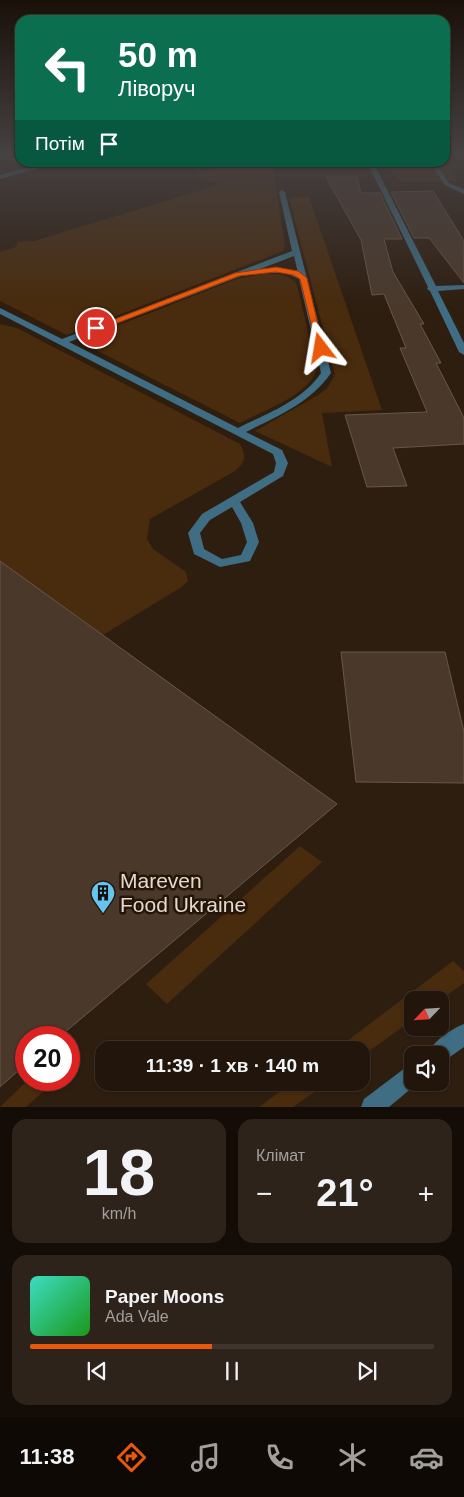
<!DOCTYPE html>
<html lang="uk">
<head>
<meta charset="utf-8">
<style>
  :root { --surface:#22160c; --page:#2e231a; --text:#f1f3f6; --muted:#a29f9d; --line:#3f352d; --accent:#ea580c }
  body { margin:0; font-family:Arial,sans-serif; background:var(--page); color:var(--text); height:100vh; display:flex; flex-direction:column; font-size:19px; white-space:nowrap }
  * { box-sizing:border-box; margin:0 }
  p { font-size:16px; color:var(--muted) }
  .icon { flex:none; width:28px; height:28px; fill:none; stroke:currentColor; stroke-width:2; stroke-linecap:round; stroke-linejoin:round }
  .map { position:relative; height:1107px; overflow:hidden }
  .drawer { display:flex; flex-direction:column; gap:12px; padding:12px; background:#130c07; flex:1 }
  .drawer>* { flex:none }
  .banner { position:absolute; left:15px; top:15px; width:435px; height:152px; border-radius:15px; box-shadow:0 1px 4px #0004,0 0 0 1px var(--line); background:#0b6e4f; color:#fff; overflow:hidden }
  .needle { width:32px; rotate:245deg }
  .controls { position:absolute; left:404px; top:991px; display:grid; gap:10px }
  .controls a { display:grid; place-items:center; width:45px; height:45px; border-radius:10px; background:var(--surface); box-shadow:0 1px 4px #0004,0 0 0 1px var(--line); font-size:25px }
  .speed { position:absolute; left:15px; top:1026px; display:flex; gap:10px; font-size:25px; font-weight:700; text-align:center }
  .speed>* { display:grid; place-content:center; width:65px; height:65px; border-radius:50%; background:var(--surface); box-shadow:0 1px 4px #0004,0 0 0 1px var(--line); line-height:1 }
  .speed .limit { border:8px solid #d22; background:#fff; color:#111 }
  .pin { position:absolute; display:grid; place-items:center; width:42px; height:42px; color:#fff; margin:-21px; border:2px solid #fff; border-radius:50%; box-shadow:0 1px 5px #0007 }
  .me { position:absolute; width:55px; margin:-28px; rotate:346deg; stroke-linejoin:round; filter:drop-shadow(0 0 4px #0008) }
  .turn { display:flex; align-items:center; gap:18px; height:105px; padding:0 20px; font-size:22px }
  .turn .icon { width:65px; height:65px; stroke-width:2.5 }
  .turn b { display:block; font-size:35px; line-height:42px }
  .then { display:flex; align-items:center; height:48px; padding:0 20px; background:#0003; gap:10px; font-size:19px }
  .big { font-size:38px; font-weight:700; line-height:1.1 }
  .drawer .card { flex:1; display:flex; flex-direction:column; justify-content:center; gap:8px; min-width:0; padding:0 18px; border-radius:15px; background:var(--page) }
  .drawer .dial { align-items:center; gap:0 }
  .dial b { font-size:65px; line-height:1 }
  .song { display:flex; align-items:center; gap:15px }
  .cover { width:60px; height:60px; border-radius:8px; background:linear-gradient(135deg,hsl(170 70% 55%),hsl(120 70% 35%)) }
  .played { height:5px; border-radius:2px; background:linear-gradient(90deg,var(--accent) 45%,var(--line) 45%) }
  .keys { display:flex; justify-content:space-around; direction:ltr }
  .heat { display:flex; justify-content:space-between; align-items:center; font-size:28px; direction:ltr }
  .drawer .tiles { flex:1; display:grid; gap:12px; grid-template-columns:1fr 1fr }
  .card:last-child { grid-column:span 2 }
  .trip { position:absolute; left:95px; top:1041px; width:275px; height:50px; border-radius:15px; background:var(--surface); box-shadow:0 1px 4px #0004,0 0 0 1px var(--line); font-weight:700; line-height:50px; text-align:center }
  .tabs { display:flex; height:80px; justify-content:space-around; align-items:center; background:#0e0905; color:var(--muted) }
  .tabs .icon { width:35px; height:35px }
  .tabs .active { color:var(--accent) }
  .tabs b { font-size:22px; color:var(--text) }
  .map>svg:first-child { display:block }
  .green { fill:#492b0d }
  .building { fill:#4a392b; stroke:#695748 }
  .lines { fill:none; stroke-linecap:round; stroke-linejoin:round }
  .minor-tunnel { stroke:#493a2d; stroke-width:7; stroke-dasharray:7 3; stroke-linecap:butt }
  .minor { fill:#3f6d83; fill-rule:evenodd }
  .route { fill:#ea580c; stroke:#983908 }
  .labels { text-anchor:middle; stroke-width:5; stroke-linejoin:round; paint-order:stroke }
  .near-poi-label { font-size:21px; fill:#e4d9d1; stroke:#241507; text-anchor:start }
</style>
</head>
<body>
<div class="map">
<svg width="464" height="1107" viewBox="0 0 464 1107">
  <rect width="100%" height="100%" fill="#2e1e10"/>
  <path class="green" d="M 227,162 L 294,163 L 273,169 L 285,246 L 283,251 L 67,335 L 0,301 L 0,252 L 16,247 L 18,242 L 34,241 L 221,184 L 194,175 Z
    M 388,163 L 445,163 L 458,181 L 398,181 Z
    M 309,197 L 382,410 L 322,413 L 332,467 L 255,431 L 320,394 L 328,387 L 335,374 L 289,198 Z
    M 263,274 C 275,274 290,273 297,285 L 317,369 C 308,396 264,410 240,423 L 78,341 L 237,279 Z
    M 0,324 L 17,328 L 240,444 C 247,456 245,463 235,471 L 150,519 L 147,539 L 153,549 L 186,572 L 188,581 L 180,588 L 103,635 L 0,561 Z
    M 300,846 L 322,862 L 167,1004 L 146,984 Z
    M 453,961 L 464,971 L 464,983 L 440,1000 L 412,1000 L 412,1020 L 361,1057 L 361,1050 L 335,1050 Z
    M 28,1080 L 56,1080 L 26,1107 L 0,1107 Z
    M 291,1083 L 327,1083 L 293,1107 L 259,1107 Z"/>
  <path class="building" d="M 326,177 L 357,177 L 361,193 L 380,193 L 402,239 L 384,239 L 393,272 L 424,324 L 420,324 L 441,363 L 436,363 L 464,418 L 464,444 L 393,448 L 407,486 L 367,487 L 345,415 L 427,412 L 400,348 L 406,348 L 384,294 L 372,295 L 361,240 Z
    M 433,191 L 464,241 L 464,283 L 429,238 L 414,238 L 391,192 Z
    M 0,561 L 337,804 L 58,1038 L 26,1038 L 26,1064 L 0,1087 Z
    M 341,652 L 445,652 L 464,732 L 464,783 L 356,782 Z"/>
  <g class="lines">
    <path class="minor-tunnel" d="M 445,157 L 464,156"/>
    <path class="minor" d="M 0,153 L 20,159 L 20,162 L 31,162 L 37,165 L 62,162 L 0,179 L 0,175 L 30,167 L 0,157 Z
      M 367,162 L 373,162 L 436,286 L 464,285 L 464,289 L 438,291 L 464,343 L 464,355 L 459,352 L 430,291 L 427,289 L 428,287 Z
      M 429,162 L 435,162 L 449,183 L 464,189 L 464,194 L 445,185 Z
      M 282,190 L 285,192 L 331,373 C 310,403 278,416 246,432 L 282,450 L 288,463 L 283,476 L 240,502 L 253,523 L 259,542 L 250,561 L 220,567 L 194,554 L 188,533 L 202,514 L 274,472 L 276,463 L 273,454 L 0,314 L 0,308 L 62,339 L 292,251 L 279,192 ZM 294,256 L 298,273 L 287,269 L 260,269 ZM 254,271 L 258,273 L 286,273 L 299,279 L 321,373 C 302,401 268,413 238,428 L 69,342 ZM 232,507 L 241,523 L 247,542 L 241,555 L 222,559 L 204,549 L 200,533 L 210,520 Z
      M 464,1024 L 464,1047 L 440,1064 L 440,1055 L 427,1055 C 432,1042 451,1029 464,1024 Z
      M 412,1065 L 412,1082 L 419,1082 L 389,1107 L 361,1107 L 364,1099 L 405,1068 Z"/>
  </g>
  <linearGradient id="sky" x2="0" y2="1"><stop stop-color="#191009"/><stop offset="0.5" stop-color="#464142"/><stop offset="1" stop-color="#464142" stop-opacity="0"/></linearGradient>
  <rect width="464" height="307" fill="url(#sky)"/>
  <path class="route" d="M 276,267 L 298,271 L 307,278 L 324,350 L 317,348 L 300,279 L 293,275 L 276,272 L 239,276 L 99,330 L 92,328 L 235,273 Z"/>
  <defs>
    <symbol id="building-pin" viewBox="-11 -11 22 30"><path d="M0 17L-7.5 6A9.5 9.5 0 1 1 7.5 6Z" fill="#66c4ef" stroke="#241507"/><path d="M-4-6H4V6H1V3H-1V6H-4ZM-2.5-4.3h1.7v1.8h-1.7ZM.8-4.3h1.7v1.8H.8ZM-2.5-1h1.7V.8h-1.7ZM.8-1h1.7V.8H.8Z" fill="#111"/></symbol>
  </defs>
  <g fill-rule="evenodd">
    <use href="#building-pin" x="89" y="879" width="28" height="38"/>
  </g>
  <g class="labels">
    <g class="near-poi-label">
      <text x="120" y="888">Mareven<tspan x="120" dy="24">Food Ukraine</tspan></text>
    </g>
  </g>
</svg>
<div class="controls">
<a><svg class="needle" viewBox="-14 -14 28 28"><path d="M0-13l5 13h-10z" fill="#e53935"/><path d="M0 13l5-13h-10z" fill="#a29f9d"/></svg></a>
<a><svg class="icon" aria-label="sound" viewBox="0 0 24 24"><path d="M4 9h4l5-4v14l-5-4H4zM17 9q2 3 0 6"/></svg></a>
</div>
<div class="speed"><div class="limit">20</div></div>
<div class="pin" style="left:96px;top:328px;background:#d93025"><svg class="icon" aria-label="arrive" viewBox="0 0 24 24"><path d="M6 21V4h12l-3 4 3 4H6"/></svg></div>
<svg class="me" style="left:321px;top:348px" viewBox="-20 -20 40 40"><path d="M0-17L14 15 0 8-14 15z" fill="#ea580c" stroke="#fff" stroke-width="4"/></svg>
<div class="trip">11:39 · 1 хв · 140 m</div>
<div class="banner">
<div class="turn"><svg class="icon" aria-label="left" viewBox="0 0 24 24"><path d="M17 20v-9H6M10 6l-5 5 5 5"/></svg><div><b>50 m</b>Ліворуч</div></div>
<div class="then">Потім<svg class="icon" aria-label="arrive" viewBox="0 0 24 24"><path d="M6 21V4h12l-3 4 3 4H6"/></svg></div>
</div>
</div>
<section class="drawer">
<div class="tiles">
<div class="card dial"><b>18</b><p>km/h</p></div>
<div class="card"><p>Клімат</p>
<div class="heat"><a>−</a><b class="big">21°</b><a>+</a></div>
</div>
<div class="card">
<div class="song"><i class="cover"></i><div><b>Paper Moons</b><p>Ada Vale</p></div></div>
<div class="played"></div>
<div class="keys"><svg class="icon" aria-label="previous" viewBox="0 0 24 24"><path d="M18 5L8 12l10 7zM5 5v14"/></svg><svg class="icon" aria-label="pause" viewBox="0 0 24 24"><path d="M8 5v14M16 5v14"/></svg><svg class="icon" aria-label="next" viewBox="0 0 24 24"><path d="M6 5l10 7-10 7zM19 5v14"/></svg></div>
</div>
</div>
</section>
<nav class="tabs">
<b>11:38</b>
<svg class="icon active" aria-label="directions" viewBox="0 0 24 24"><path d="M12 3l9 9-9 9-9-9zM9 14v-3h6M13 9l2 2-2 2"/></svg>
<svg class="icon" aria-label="music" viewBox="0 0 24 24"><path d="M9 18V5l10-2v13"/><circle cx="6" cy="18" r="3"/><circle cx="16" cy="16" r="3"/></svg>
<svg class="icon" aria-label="phone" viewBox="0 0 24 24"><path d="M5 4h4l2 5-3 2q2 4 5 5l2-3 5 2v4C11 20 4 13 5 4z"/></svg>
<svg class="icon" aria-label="climate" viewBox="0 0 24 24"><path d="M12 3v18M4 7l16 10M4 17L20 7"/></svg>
<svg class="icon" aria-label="car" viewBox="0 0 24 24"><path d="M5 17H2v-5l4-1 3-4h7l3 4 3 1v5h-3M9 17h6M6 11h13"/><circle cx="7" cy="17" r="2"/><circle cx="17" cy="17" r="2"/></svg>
</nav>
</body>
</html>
